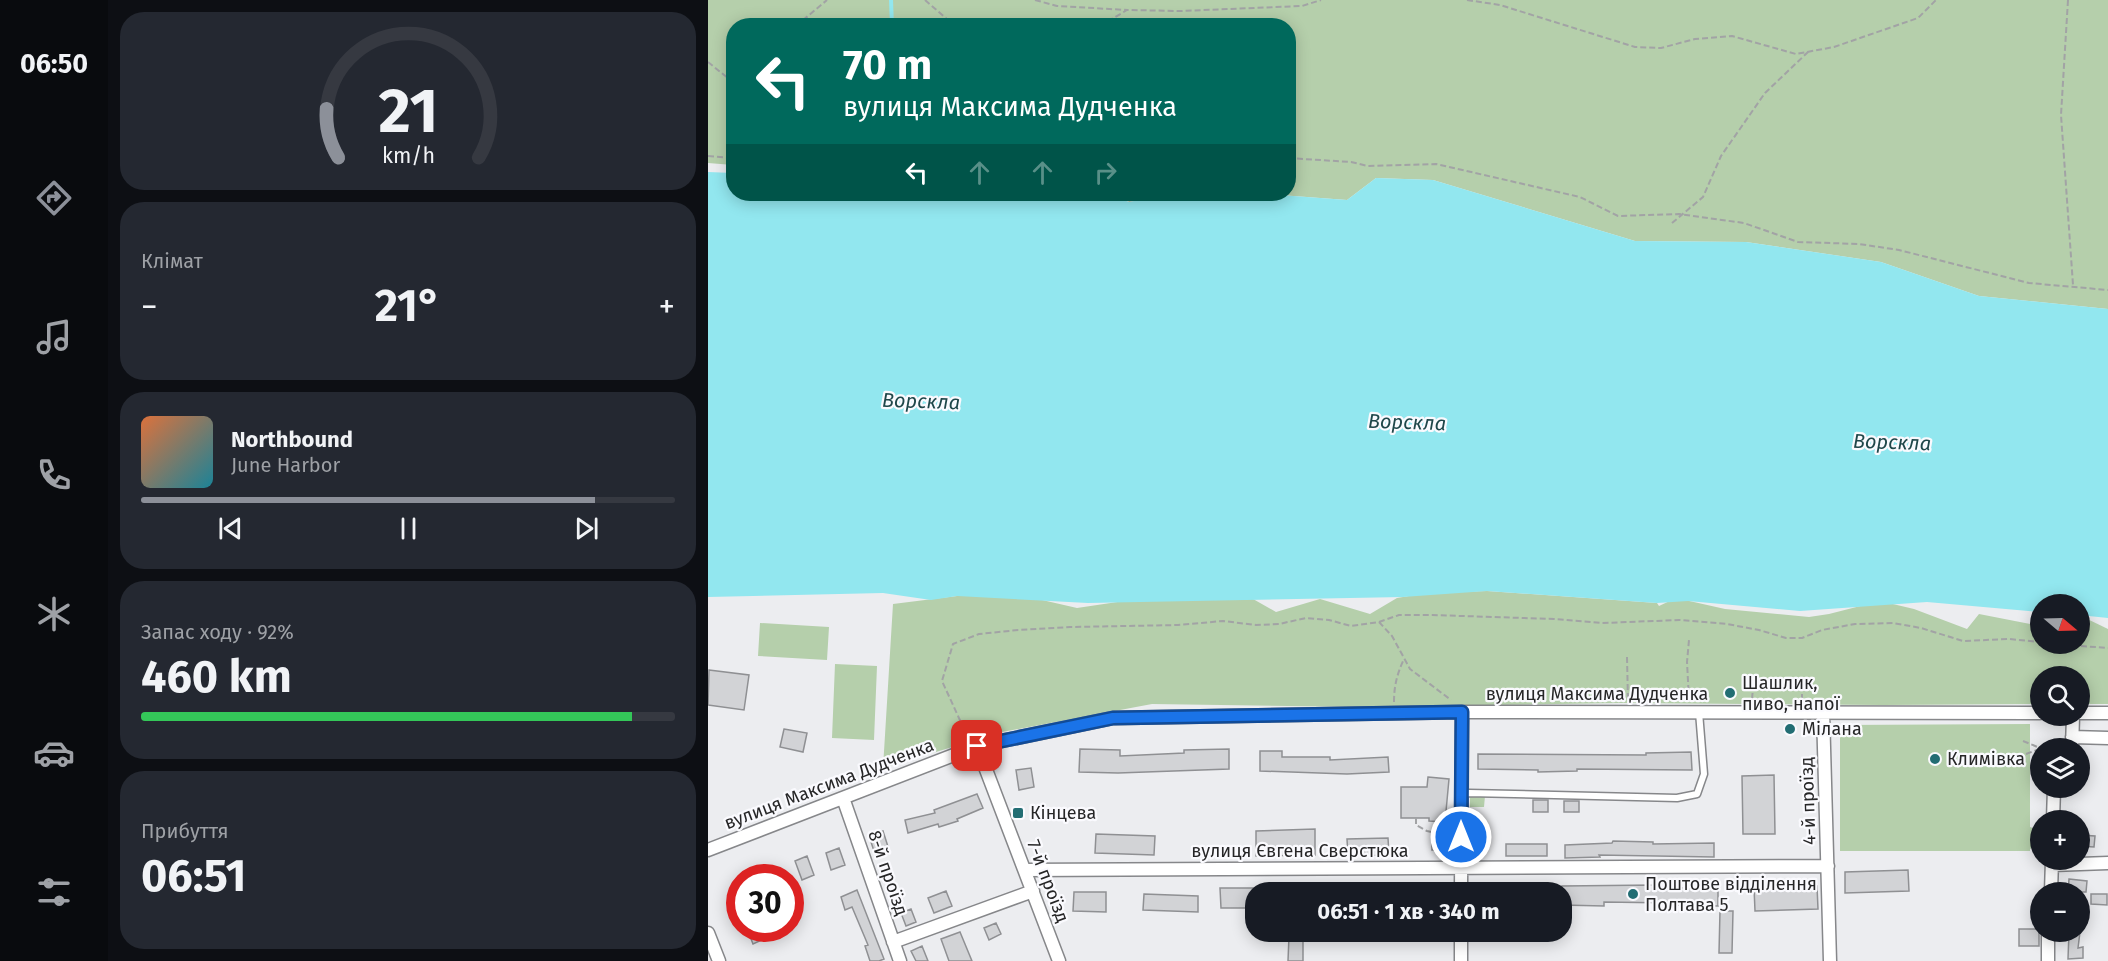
<!DOCTYPE html>
<html lang="uk">
<head>
<meta charset="utf-8">
<style>
  :root { --surface:#171b24; --page:#242831; --text:#f1f3f6; --muted:#9ea1a6; --line:#363941; --accent:#8c9099 }
  body { margin:0; font-family:"Fira Sans",sans-serif; background:var(--page); color:var(--text); height:100vh; display:flex; flex-direction:column; font-size:22px; white-space:nowrap }
  * { box-sizing:border-box; margin:0 }
  p { font-size:20px; color:var(--muted) }
  .icon { flex:none; width:33px; height:33px; fill:none; stroke:currentColor; stroke-width:2; stroke-linecap:round; stroke-linejoin:round }
  .map { position:relative; flex:1; overflow:hidden }
  .details { display:flex; flex-direction:column; gap:12px; padding:12px; background:#0d0f14; width:600px }
  .details>* { flex:none }
  .banner { position:absolute; left:18px; top:18px; width:570px; height:183px; border-radius:24px; box-shadow:0 3px 15px #0003; background:#00695c; color:#fff; overflow:hidden }
  .needle { width:39px; rotate:109deg }
  .tools { position:absolute; left:1322px; top:594px; display:grid; gap:12px }
  .tools a { display:grid; place-items:center; width:60px; height:60px; border-radius:50%; background:var(--surface); box-shadow:0 3px 15px #0003; font-size:30px }
  .speed { position:absolute; left:18px; top:864px; display:flex; gap:12px; font-size:30px; font-weight:700; text-align:center }
  .speed>* { display:grid; place-content:center; width:78px; height:78px; border-radius:50%; background:var(--surface); box-shadow:0 3px 15px #0003; line-height:1 }
  .speed .limit { border:9px solid #d22; background:#fff; color:#111 }
  .pin { position:absolute; display:grid; place-items:center; width:51px; height:51px; color:#fff; margin:-26px; border-radius:12px; box-shadow:0 3px 9px #0006 }
  .me { position:absolute; width:66px; margin:-33px; rotate:0deg; stroke-linejoin:round; filter:drop-shadow(0 0 4px #0008) }
  .turn { display:flex; align-items:center; gap:21px; height:126px; padding:0 18px; font-size:27px }
  .turn .icon { width:78px; height:78px; stroke-width:2.5 }
  .turn b { display:block; font-size:42px; line-height:51px }
  .lanes { display:flex; align-items:center; height:57px; padding:0 18px; background:#0003; justify-content:center; gap:30px; direction:ltr }
  .lanes .off { opacity:.35 }
  .big { font-size:45px; font-weight:700; line-height:1.1 }
  .details .card { flex:1; display:flex; flex-direction:column; justify-content:center; gap:9px; min-width:0; padding:0 21px; border-radius:24px; background:var(--page) }
  .details .dial { align-items:center; gap:0 }
  .dial svg { height:156px; overflow:visible; fill:none; stroke:var(--line); stroke-width:7; stroke-linecap:round; text-anchor:middle }
  .dial text { fill:var(--text); stroke:none }
  .song { display:flex; align-items:center; gap:18px }
  .cover { width:72px; height:72px; border-radius:9px; background:linear-gradient(135deg,hsl(20 70% 55%),hsl(190 70% 35%)) }
  .played { height:6px; border-radius:3px; background:linear-gradient(90deg,var(--accent) 85%,var(--line) 85%) }
  .keys { display:flex; justify-content:space-around; direction:ltr }
  .heat { display:flex; justify-content:space-between; align-items:center; font-size:33px; direction:ltr }
  .charge { height:9px; border-radius:4px; background:linear-gradient(90deg,#34c759 92%,var(--line) 0) }
  .trip { position:absolute; left:537px; top:882px; width:327px; height:60px; border-radius:24px; background:var(--surface); box-shadow:0 3px 15px #0003; font-weight:700; line-height:60px; text-align:center }
  main { display:flex; flex:1; min-height:0 }
  .dock { display:flex; flex-direction:column; width:108px; justify-content:space-around; align-items:center; background:#090b0e; color:var(--muted) }
  .dock .icon { width:42px; height:42px }
  .dock .on { color:var(--accent) }
  .dock b { font-size:27px; color:var(--text) }
  .map>svg:first-child { display:block }
  .green { fill:#b5cfab }
  .water { fill:#92e7ef }
  .lines { fill:none; stroke-linecap:round; stroke-linejoin:round }
  .stream { stroke:#92e7ef; stroke-width:4 }
  .building { fill:#d2d3d6; stroke:#8f9093; stroke-width:1.5 }
  .lane-casing { stroke:#86878a; stroke-width:9 }
  .street-casing { stroke:#86878a; stroke-width:15 }
  .path { stroke:#a2a3a5; stroke-width:2; stroke-dasharray:6 3; stroke-linecap:butt }
  .lane { stroke:#fff; stroke-width:6 }
  .street { stroke:#fff; stroke-width:12 }
  .route-casing { stroke:#114b97; stroke-width:15 }
  .route { stroke:#1a73e8; stroke-width:10 }
  .poi-dot { fill:#226d73; stroke:#fafafe; stroke-width:2 }
  .labels { text-anchor:middle; stroke-width:4.5; stroke-linejoin:round; paint-order:stroke }
  .poi-label { font-size:18px; fill:#262627; stroke:#fafafe; text-anchor:start }
  .street-label { font-size:18px; fill:#262627; stroke:#fafafe }
  .water-label { font-size:20px; font-style:italic; fill:#1f474a; stroke:#fafafe }
</style>
</head>
<body>
<main>
<nav class="dock">
<b>06:50</b>
<svg class="icon on" aria-label="directions" viewBox="0 0 24 24"><path d="M12 3l9 9-9 9-9-9zM9 14v-3h6M13 9l2 2-2 2"/></svg>
<svg class="icon" aria-label="music" viewBox="0 0 24 24"><path d="M9 18V5l10-2v13"/><circle cx="6" cy="18" r="3"/><circle cx="16" cy="16" r="3"/></svg>
<svg class="icon" aria-label="phone" viewBox="0 0 24 24"><path d="M5 4h4l2 5-3 2q2 4 5 5l2-3 5 2v4C11 20 4 13 5 4z"/></svg>
<svg class="icon" aria-label="climate" viewBox="0 0 24 24"><path d="M12 3v18M4 7l16 10M4 17L20 7"/></svg>
<svg class="icon" aria-label="car" viewBox="0 0 24 24"><path d="M5 17H2v-5l4-1 3-4h7l3 4 3 1v5h-3M9 17h6M6 11h13"/><circle cx="7" cy="17" r="2"/><circle cx="17" cy="17" r="2"/></svg>
<svg class="icon" aria-label="filters" viewBox="0 0 24 24"><path d="M4 7h16M4 17h16"/><circle cx="9" cy="7" r="2"/><circle cx="15" cy="17" r="2"/></svg>
</nav>
<section class="details">
<div class="card dial"><svg viewBox="0 0 100 80">
<path d="M14 69A42 42 0 1 1 86 69"/>
<path d="M14 69A42 42 0 0 1 8 44" stroke="#8c9099"/>
<text x="50" y="56" font-size="32" font-weight="700">21</text>
<text x="50" y="72" font-size="11">km/h</text>
</svg></div>
<div class="card"><p>Клімат</p>
<div class="heat"><a>−</a><b class="big">21°</b><a>+</a></div>
</div>
<div class="card">
<div class="song"><i class="cover"></i><div><b>Northbound</b><p>June Harbor</p></div></div>
<div class="played"></div>
<div class="keys"><svg class="icon" aria-label="previous" viewBox="0 0 24 24"><path d="M18 5L8 12l10 7zM5 5v14"/></svg><svg class="icon" aria-label="pause" viewBox="0 0 24 24"><path d="M8 5v14M16 5v14"/></svg><svg class="icon" aria-label="next" viewBox="0 0 24 24"><path d="M6 5l10 7-10 7zM19 5v14"/></svg></div>
</div>
<div class="card"><p>Запас ходу · 92%</p><b class="big">460 km</b><div class="charge"></div></div>
<div class="card"><p>Прибуття</p><b class="big">06:51</b></div>
</section>
<div class="map">
<svg width="1400" height="961" viewBox="0 0 1400 961">
  <rect width="100%" height="100%" fill="#ecedf0"/>
  <path class="green" d="M 0,0 L 1400,0 L 1400,309 L 1271,296 L 1173,262 L 1038,242 L 927,241 L 725,180 L 668,178 L 639,200 L 560,194 L 580,194 L 580,26 L 26,26 L 25,165 L 0,163 Z
    M 413,194 L 459,194 L 421,202 Z
    M 779,591 L 949,603 L 951,606 L 968,598 L 1017,609 L 1101,617 L 1121,614 L 1172,601 L 1206,609 L 1259,629 L 1271,614 L 1332,626 L 1332,644 L 1371,644 L 1371,615 L 1400,629 L 1400,704 L 1371,704 L 1371,676 L 1332,676 L 1332,704 L 1175,705 L 914,703 L 654,707 L 444,704 L 294,732 L 175,768 L 185,604 L 249,596 L 308,594 L 369,608 L 443,597 L 538,595 L 568,612 L 612,599 L 662,614 L 689,598 L 719,593 Z
    M 52,623 L 121,627 L 119,660 L 50,656 Z
    M 127,664 L 169,666 L 166,740 L 124,738 Z
    M 1322,724 L 1322,827 L 1325,828 L 1324,848 L 1322,849 L 1322,851 L 1132,851 L 1132,725 Z
    M 762,796 L 777,796 L 776,807 L 762,807 Z"/>
  <path class="water" d="M 0,172 L 25,173 L 26,194 L 401,194 L 421,202 L 459,194 L 560,194 L 639,200 L 668,178 L 725,180 L 927,241 L 1038,242 L 1173,262 L 1271,296 L 1400,309 L 1400,618 L 1371,615 L 1371,604 L 1332,604 L 1332,612 L 1219,602 L 1092,611 L 980,601 L 949,603 L 779,591 L 695,597 L 380,603 L 249,596 L 223,600 L 175,593 L 0,597 Z"/>
  <g class="lines">
    <path class="stream" d="M 183,0 L 184,26"/>
  </g>
  <path class="building" d="M 1,670 L 41,675 L 36,710 L 0,705 Z
    M 76,729 L 99,733 L 95,752 L 72,747 Z
    M 372,749 L 412,750 L 412,756 L 476,753 L 476,750 L 521,749 L 521,769 L 410,773 L 371,772 Z
    M 552,751 L 574,751 L 574,757 L 622,757 L 622,760 L 680,757 L 681,772 L 639,774 L 552,771 Z
    M 983,752 L 984,770 L 869,769 L 869,771 L 830,772 L 830,770 L 770,769 L 770,754 L 938,755 L 938,753 Z
    M 323,768 L 326,787 L 311,790 L 308,770 Z
    M 1066,775 L 1067,834 L 1035,834 L 1034,776 Z
    M 720,777 L 741,779 L 737,822 L 721,821 L 721,818 L 693,818 L 693,787 L 719,787 Z
    M 269,794 L 275,808 L 249,819 L 250,821 L 231,827 L 230,824 L 200,833 L 197,820 L 227,813 L 226,810 Z
    M 825,800 L 840,800 L 840,812 L 825,812 Z
    M 856,801 L 871,801 L 871,812 L 856,812 Z
    M 607,829 L 607,855 L 548,856 L 548,831 Z
    M 175,831 L 182,853 L 168,857 L 161,836 Z
    M 388,834 L 447,836 L 446,855 L 387,853 Z
    M 1371,835 L 1387,836 L 1386,847 L 1371,846 Z
    M 680,838 L 681,855 L 640,856 L 639,839 Z
    M 737,840 L 738,850 L 724,850 L 724,841 Z
    M 905,841 L 945,842 L 945,844 L 1006,843 L 1006,857 L 891,855 L 892,857 L 857,858 L 857,845 L 904,843 Z
    M 798,844 L 839,844 L 839,856 L 798,856 Z
    M 131,848 L 137,865 L 123,870 L 118,853 Z
    M 99,856 L 106,875 L 94,880 L 87,861 Z
    M 1200,870 L 1201,891 L 1137,893 L 1137,872 Z
    M 1361,879 L 1379,881 L 1378,892 L 1360,892 Z
    M 947,885 L 947,887 L 1010,889 L 1010,906 L 963,905 L 963,903 L 896,902 L 896,906 L 854,905 L 854,886 Z
    M 1109,886 L 1110,909 L 1047,911 L 1046,887 Z
    M 512,888 L 548,888 L 548,908 L 513,908 Z
    M 149,890 L 176,959 L 171,961 L 162,961 L 157,946 L 160,945 L 144,907 L 137,910 L 133,897 Z
    M 238,891 L 244,906 L 226,913 L 220,898 Z
    M 366,892 L 398,892 L 398,912 L 365,911 Z
    M 436,894 L 490,896 L 490,912 L 435,910 Z
    M 1383,894 L 1399,894 L 1399,905 L 1383,904 Z
    M 203,909 L 208,922 L 198,926 L 193,913 Z
    M 1012,911 L 1025,911 L 1024,953 L 1011,953 Z
    M 288,923 L 293,934 L 281,940 L 276,928 Z
    M 45,928 L 56,928 L 60,937 L 45,944 L 40,931 Z
    M 1311,929 L 1331,929 L 1331,946 L 1311,946 Z
    M 252,932 L 264,961 L 241,961 L 233,939 Z
    M 1361,932 L 1372,932 L 1370,948 L 1375,947 L 1375,958 L 1360,959 Z
    M 581,936 L 595,937 L 595,961 L 580,961 Z
    M 214,946 L 220,961 L 208,961 L 203,951 Z"/>
  <g class="lines">
    <defs>
      <path id="lane" d="M 753,794 L 761,793 L 969,798 L 989,794 L 996,774 L 991,712"/>
      <path id="street" d="M 1115,712 L 1122,961
        M 1371,713 L 1400,713
        M 1364,737 L 1400,738
        M 269,746 L 351,961
        M 1364,748 L 1365,716
        M 135,798 L 192,961
        M 1345,820 L 1346,788
        M 0,850 L 269,746 L 405,718 L 754,712 L 1332,713
        M 1344,865 L 1400,863
        M 317,870 L 1120,866
        M 753,892 L 754,712
        M 1343,892 L 1344,860
        M 753,932 L 753,961
        M 1340,932 L 1340,961
        M 0,933 L 11,961
        M 185,942 L 325,891"/>
    </defs>
    <use href="#lane" class="lane-casing"/>
    <use href="#street" class="street-casing"/>
    <path class="path" d="M 217,0 L 247,26
      M 327,0 L 349,6 L 419,10
      M 759,0 L 792,5 L 927,47 L 953,48 L 987,39 L 1024,36 L 1088,54 L 1126,47 L 1210,18 L 1228,0
      M 1360,0 L 1353,115 L 1365,285
      M 88,26 L 119,0
      M 392,26 L 419,10 L 472,11 L 594,6 L 613,0
      M 0,62 L 26,83
      M 0,156 L 26,158
      M 580,158 L 643,162 L 660,166 L 728,164 L 872,197 L 910,216 L 971,214 L 1036,223 L 1090,242 L 1151,244 L 1191,250 L 1321,283 L 1400,290
      M 964,223 L 995,197 L 1013,156 L 1057,93 L 1100,52
      M 671,622 L 684,636 L 702,669 L 743,700
      M 1346,644 L 1400,648
      M 919,657 L 920,702
      M 1044,699 L 1045,688
      M 981,700 L 979,662 L 981,640
      M 1094,700 L 1094,691
      M 686,702 C 686,686 689,674 696,659
      M 262,736 L 256,729 L 234,681 L 245,644 L 271,634 L 310,630 L 362,627 L 470,625 L 515,621 L 548,625 L 571,624 L 598,618 L 621,620 L 643,626 L 671,622 L 691,615 L 724,615 L 846,619 L 894,623 L 971,620 L 1019,624 L 1051,630 L 1078,638 L 1094,638 L 1114,630 L 1147,624 L 1185,623 L 1213,628 L 1255,641 L 1301,639 L 1332,642
      M 1315,741 L 1332,748
      M 1318,754 L 1353,741
      M 708,818 L 708,825 L 719,831 L 743,837"/>
    <use href="#lane" class="lane"/>
    <use href="#street" class="street"/>
  </g>
  <g class="lines">
    <defs>
      <path id="route" d="M 269,746 L 405,718 L 754,712 L 753,837"/>
    </defs>
    <use href="#route" class="route-casing"/>
    <use href="#route" class="route"/>
  </g>
  <g class="poi-dot">
    <circle cx="1022" cy="693" r="6"/>
    <circle cx="1082" cy="729" r="6"/>
    <circle cx="1227" cy="759" r="6"/>
    <rect x="304" y="807" width="12" height="12" rx="3"/>
    <circle cx="925" cy="894" r="6"/>
  </g>
  <g class="labels">
    <g class="poi-label">
      <text x="1034" y="689">Шашлик,<tspan x="1034" dy="21">пиво, напої</tspan></text>
      <text x="1094" y="735">Мілана</text>
      <text x="1239" y="765">Климівка</text>
      <text x="322" y="819">Кінцева</text>
      <text x="937" y="890">Поштове відділення<tspan x="937" dy="21">Полтава 5</tspan></text>
    </g>
    <g class="street-label">
      <text x="889" y="700">вулиця Максима Дудченка</text>
      <text transform="translate(121 784) rotate(-21)" y="6">вулиця Максима Дудченка</text>
      <text transform="translate(1100 801) rotate(-92)" y="6">4-й проїзд</text>
      <text x="592" y="857">вулиця Євгена Сверстюка</text>
      <text transform="translate(180 873) rotate(71)" y="6">8-й проїзд</text>
      <text transform="translate(340 881) rotate(69)" y="6">7-й проїзд</text>
    </g>
    <g class="water-label">
      <text transform="translate(213 401) rotate(2)" y="7">Ворскла</text>
      <text transform="translate(699 422) rotate(2)" y="7">Ворскла</text>
      <text transform="translate(1184 442) rotate(2)" y="7">Ворскла</text>
    </g>
  </g>
</svg>
<div class="tools">
<a><svg class="needle" viewBox="-14 -14 28 28"><path d="M0-13l5 13h-10z" fill="#e53935"/><path d="M0 13l5-13h-10z" fill="#9ea1a6"/></svg></a>
<a><svg class="icon" aria-label="search" viewBox="0 0 24 24"><circle cx="10" cy="10" r="6"/><path d="M15 15l6 6"/></svg></a>
<a><svg class="icon" aria-label="layers" viewBox="0 0 24 24"><path d="M12 4l9 5-9 5-9-5zM3 14l9 5 9-5"/></svg></a>
<a>+</a>
<a>−</a>
</div>
<div class="speed"><div class="limit">30</div></div>
<div class="pin" style="left:269px;top:746px;background:#d93025"><svg class="icon" aria-label="arrive" viewBox="0 0 24 24"><path d="M6 21V4h12l-3 4 3 4H6"/></svg></div>
<svg class="me" style="left:753px;top:837px" viewBox="-20 -20 40 40"><circle r="17" fill="#1a73e8" stroke="#fff" stroke-width="3"/><path d="M0-11L8 9 0 5-8 9z" fill="#fff"/></svg>
<div class="trip">06:51 · 1 хв · 340 m</div>
<div class="banner">
<div class="turn"><svg class="icon" aria-label="left" viewBox="0 0 24 24"><path d="M17 20v-9H6M10 6l-5 5 5 5"/></svg><div><b>70 m</b>вулиця Максима Дудченка</div></div>
<div class="lanes"><svg class="icon" aria-label="left" viewBox="0 0 24 24"><path d="M17 20v-9H6M10 6l-5 5 5 5"/></svg><svg class="icon off" aria-label="ahead" viewBox="0 0 24 24"><path d="M12 20V5M6 11l6-6 6 6"/></svg><svg class="icon off" aria-label="ahead" viewBox="0 0 24 24"><path d="M12 20V5M6 11l6-6 6 6"/></svg><svg class="icon off" aria-label="right" viewBox="0 0 24 24"><path d="M7 20v-9h11M14 6l5 5-5 5"/></svg></div>
</div>
</div>
</main>
</body>
</html>
